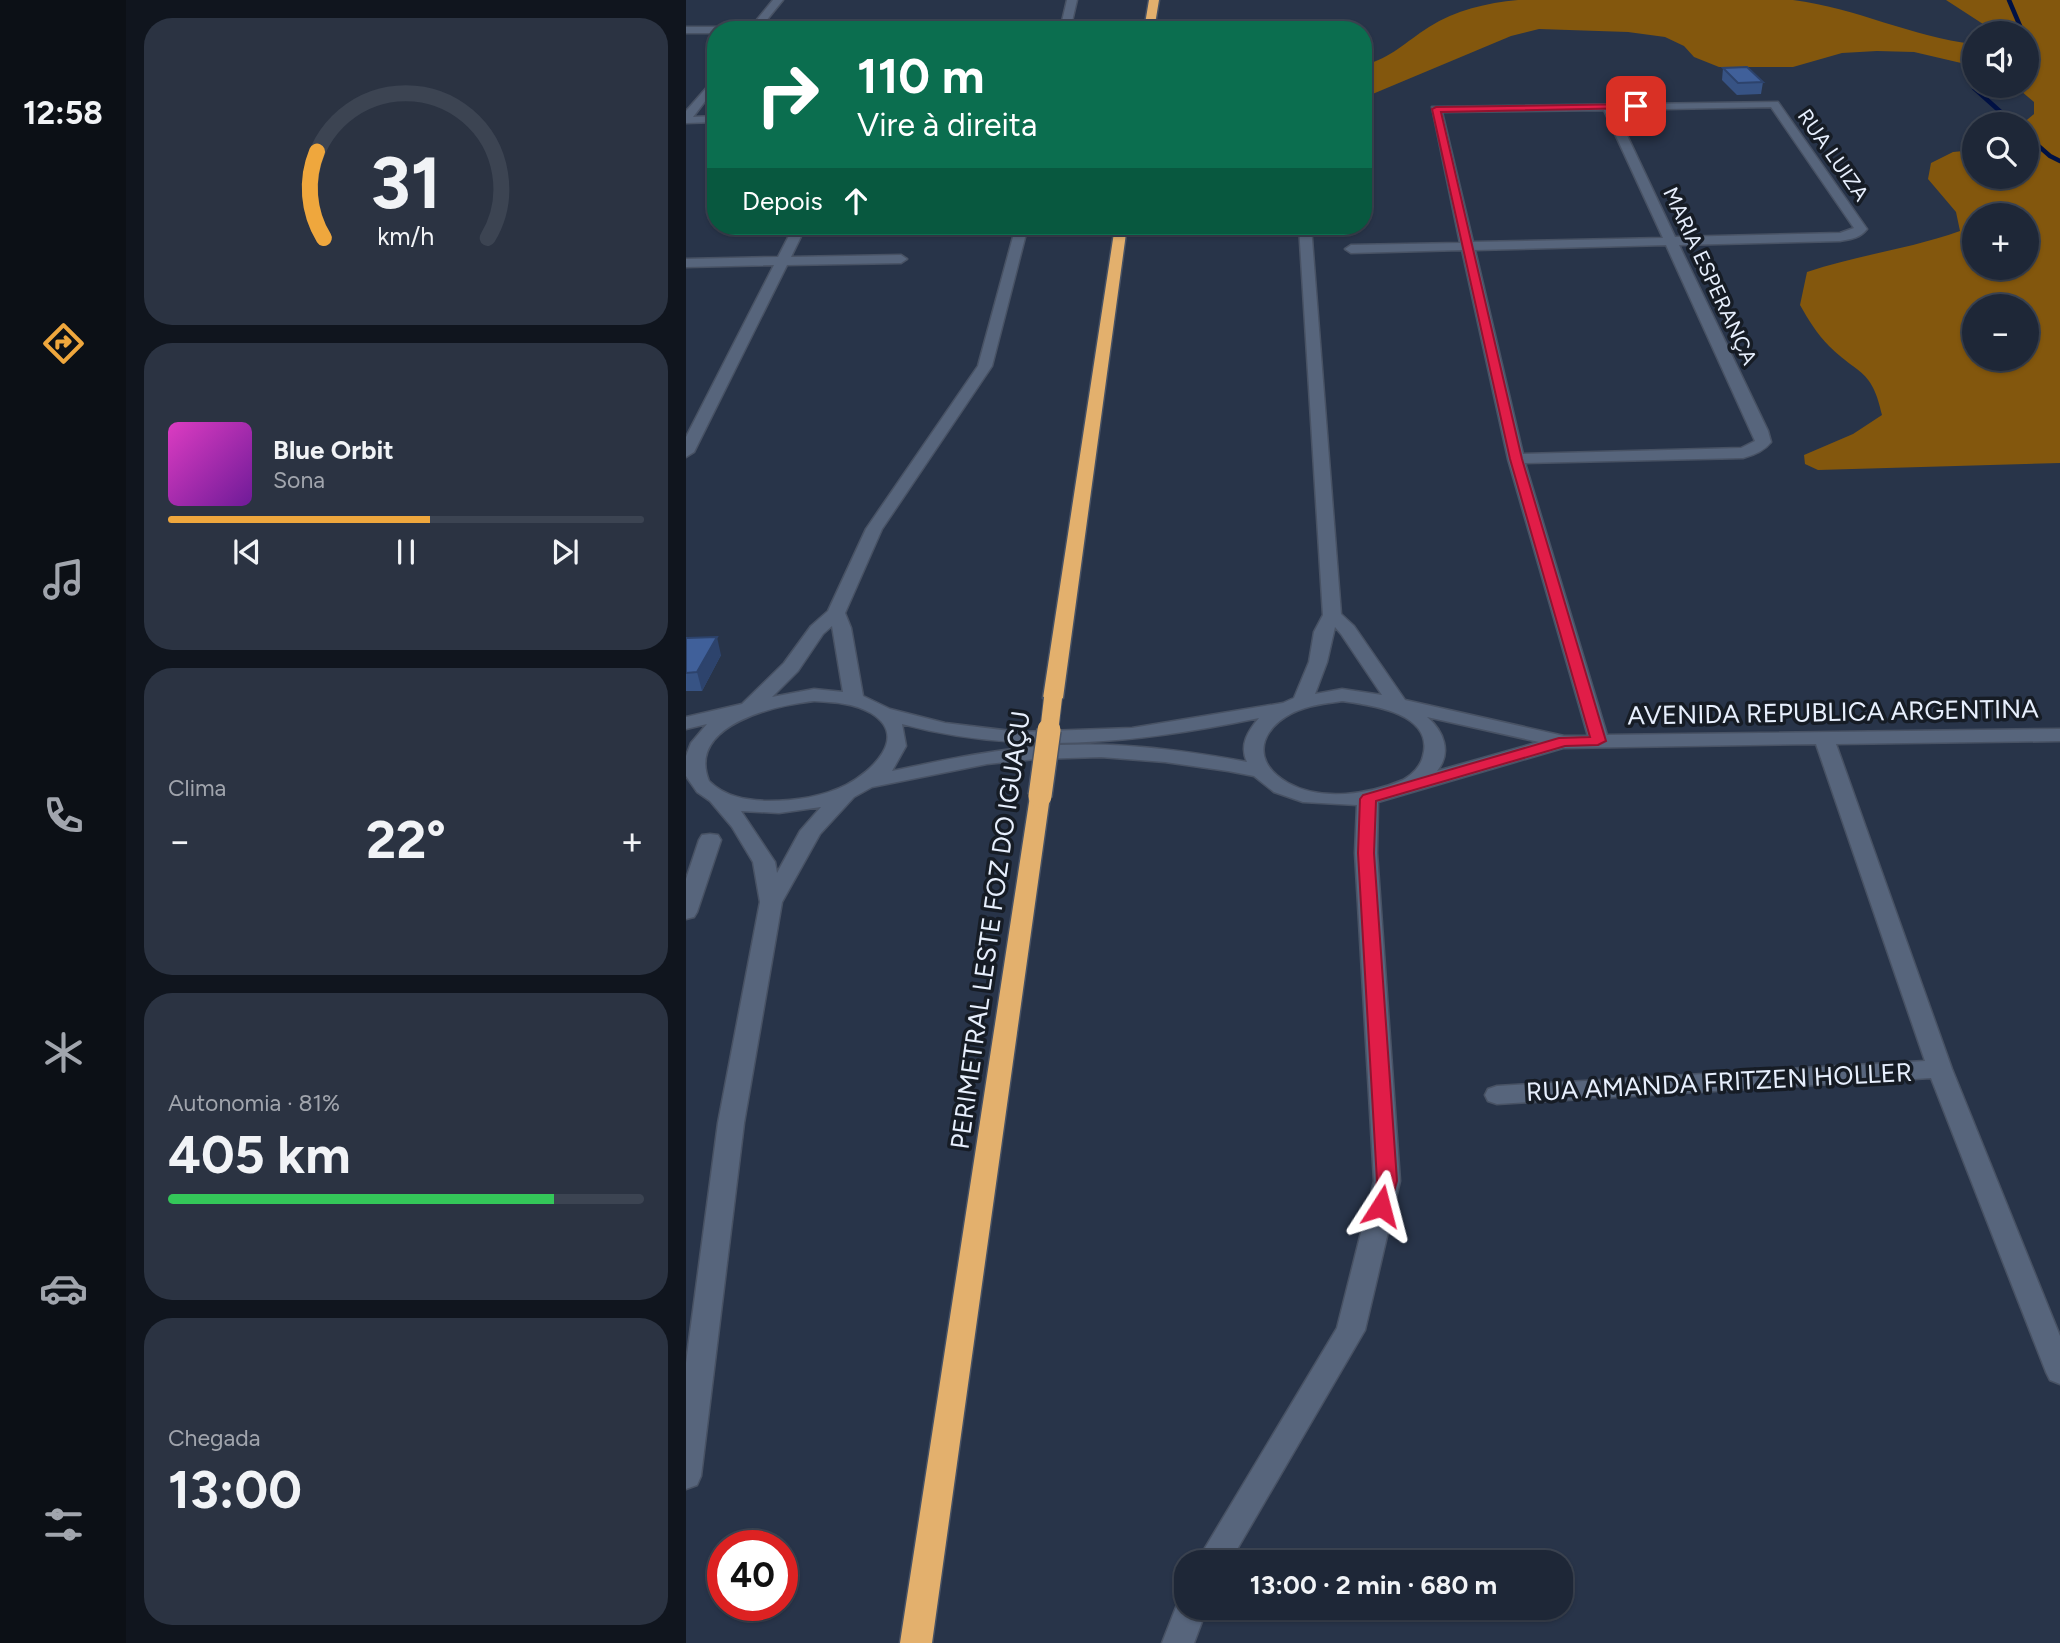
<!DOCTYPE html>
<html lang="pt">
<head>
<meta charset="utf-8">
<style>
  :root { --surface:#1e2737; --page:#2b3342; --text:#f1f3f6; --muted:#a1a5ad; --line:#3c4452; --accent:#efa73d }
  body { margin:0; font-family:Figtree,sans-serif; background:var(--page); color:var(--text); height:100vh; display:flex; flex-direction:column; font-size:26px; white-space:nowrap }
  * { box-sizing:border-box; margin:0 }
  p { font-size:23px; color:var(--muted) }
  .icon { flex:none; width:38px; height:38px; fill:none; stroke:currentColor; stroke-width:2; stroke-linecap:round; stroke-linejoin:round }
  .map { position:relative; flex:1; overflow:hidden }
  .panel { display:flex; flex-direction:column; gap:18px; padding:18px; background:#10151e; width:560px }
  .panel>* { flex:none }
  .top-card { position:absolute; left:21px; top:21px; width:665px; height:214px; border-radius:28px; box-shadow:0 2px 5px #0004,0 0 0 2px var(--line); background:#0b6e4f; color:#fff; overflow:hidden }
  .fabs { position:absolute; left:1276px; top:21px; display:grid; gap:14px }
  .fabs a { display:grid; place-items:center; width:77px; height:77px; border-radius:50%; background:var(--surface); box-shadow:0 2px 5px #0004,0 0 0 2px var(--line); font-size:35px }
  .speed { position:absolute; left:21px; top:1530px; display:flex; gap:14px; font-size:35px; font-weight:700; text-align:center }
  .speed>* { display:grid; place-content:center; width:91px; height:91px; border-radius:50%; background:var(--surface); box-shadow:0 2px 5px #0004,0 0 0 2px var(--line); line-height:1 }
  .speed .limit { border:10px solid #d22; background:#fff; color:#111 }
  .pin { position:absolute; display:grid; place-items:center; width:60px; height:60px; color:#fff; margin:-30px; border-radius:14px; box-shadow:0 4px 10px #0006 }
  .me { position:absolute; width:77px; margin:-38px; rotate:9deg; stroke-linejoin:round; filter:drop-shadow(0 0 5px #0008) }
  .turn { display:flex; align-items:center; gap:24px; height:147px; padding:0 35px; font-size:32px }
  .turn .icon { width:91px; height:91px; stroke-width:2.5 }
  .turn b { display:block; font-size:49px; line-height:60px }
  .then { display:flex; align-items:center; height:66px; padding:0 35px; background:#0003; gap:14px; font-size:26px }
  .big { font-size:52px; font-weight:700; line-height:1.1 }
  .panel .widget { flex:1; display:flex; flex-direction:column; justify-content:center; gap:10px; min-width:0; padding:0 24px; border-radius:28px; background:var(--page) }
  .panel .dial { align-items:center; gap:0 }
  .dial svg { height:182px; overflow:visible; fill:none; stroke:var(--line); stroke-width:7; stroke-linecap:round; text-anchor:middle }
  .dial text { fill:var(--text); stroke:none }
  .song { display:flex; align-items:center; gap:21px }
  .cover { width:84px; height:84px; border-radius:10px; background:linear-gradient(135deg,hsl(310 70% 55%),hsl(280 70% 35%)) }
  .played { height:7px; border-radius:4px; background:linear-gradient(90deg,var(--accent) 55%,var(--line) 55%) }
  .keys { display:flex; justify-content:space-around; direction:ltr }
  .heat { display:flex; justify-content:space-between; align-items:center; font-size:38px; direction:ltr }
  .charge { height:10px; border-radius:5px; background:linear-gradient(90deg,#34c759 81%,var(--line) 0) }
  .trip { position:absolute; left:488px; top:1550px; width:399px; height:70px; border-radius:28px; background:var(--surface); box-shadow:0 2px 5px #0004,0 0 0 2px var(--line); font-weight:700; line-height:70px; text-align:center }
  main { display:flex; flex:1; min-height:0 }
  .dock { display:flex; flex-direction:column; width:126px; justify-content:space-around; align-items:center; background:#0c1016; color:var(--muted) }
  .dock .icon { width:49px; height:49px }
  .dock .active { color:var(--accent) }
  .dock b { font-size:32px; color:var(--text) }
  .map>svg:first-child { display:block }
  .forest { fill:#83570d; fill-rule:evenodd }
  .lines { fill:none; stroke-linecap:round; stroke-linejoin:round }
  .stream { stroke:#014; stroke-width:4.5 }
  .minor-casing { stroke:#485264; stroke-width:3 }
  .highway-casing { stroke:#485264; stroke-width:3 }
  .minor { fill:#57657c; fill-rule:evenodd }
  .highway { fill:#e3b06d; fill-rule:evenodd }
  .highway-bridge-far1-casing { stroke:#485264; stroke-width:20; stroke-linecap:butt }
  .highway-bridge-casing { stroke:#485264; stroke-width:26; stroke-linecap:butt }
  .highway-bridge-far1 { stroke:#e3b06d; stroke-width:18 }
  .highway-bridge { stroke:#e3b06d; stroke-width:23 }
  .wall { fill:#375384 }
  .shaded-wall { fill:#2d436c }
  .building { fill:#40609a; stroke:#2d436c; stroke-width:2 }
  .route { fill:#e11d48; stroke:#92132f; stroke-width:2 }
  .labels { text-anchor:middle; stroke-width:7; stroke-linejoin:round; paint-order:stroke }
  .far-street-label { font-size:21px; fill:#e7effd; stroke:#161c25 }
  .street-label { font-size:26px; fill:#e7effd; stroke:#161c25 }
</style>
</head>
<body>
<main>
<nav class="dock">
<b>12:58</b>
<svg class="icon active" aria-label="directions" viewBox="0 0 24 24"><path d="M12 3l9 9-9 9-9-9zM9 14v-3h6M13 9l2 2-2 2"/></svg>
<svg class="icon" aria-label="music" viewBox="0 0 24 24"><path d="M9 18V5l10-2v13"/><circle cx="6" cy="18" r="3"/><circle cx="16" cy="16" r="3"/></svg>
<svg class="icon" aria-label="phone" viewBox="0 0 24 24"><path d="M5 4h4l2 5-3 2q2 4 5 5l2-3 5 2v4C11 20 4 13 5 4z"/></svg>
<svg class="icon" aria-label="climate" viewBox="0 0 24 24"><path d="M12 3v18M4 7l16 10M4 17L20 7"/></svg>
<svg class="icon" aria-label="car" viewBox="0 0 24 24"><path d="M5 17H2v-5l4-1 3-4h7l3 4 3 1v5h-3M9 17h6M6 11h13"/><circle cx="7" cy="17" r="2"/><circle cx="17" cy="17" r="2"/></svg>
<svg class="icon" aria-label="filters" viewBox="0 0 24 24"><path d="M4 7h16M4 17h16"/><circle cx="9" cy="7" r="2"/><circle cx="15" cy="17" r="2"/></svg>
</nav>
<section class="panel">
<div class="widget dial"><svg viewBox="0 0 100 80">
<path d="M14 69A42 42 0 1 1 86 69"/>
<path d="M14 69A42 42 0 0 1 11 31" stroke="#efa73d"/>
<text x="50" y="56" font-size="32" font-weight="700">31</text>
<text x="50" y="72" font-size="11">km/h</text>
</svg></div>
<div class="widget">
<div class="song"><i class="cover"></i><div><b>Blue Orbit</b><p>Sona</p></div></div>
<div class="played"></div>
<div class="keys"><svg class="icon" aria-label="previous" viewBox="0 0 24 24"><path d="M18 5L8 12l10 7zM5 5v14"/></svg><svg class="icon" aria-label="pause" viewBox="0 0 24 24"><path d="M8 5v14M16 5v14"/></svg><svg class="icon" aria-label="next" viewBox="0 0 24 24"><path d="M6 5l10 7-10 7zM19 5v14"/></svg></div>
</div>
<div class="widget"><p>Clima</p>
<div class="heat"><a>−</a><b class="big">22°</b><a>+</a></div>
</div>
<div class="widget"><p>Autonomia · 81%</p><b class="big">405 km</b><div class="charge"></div></div>
<div class="widget"><p>Chegada</p><b class="big">13:00</b></div>
</section>
<div class="map">
<svg width="1374" height="1643" viewBox="0 0 1374 1643">
  <rect width="100%" height="100%" fill="#283449"/>
  <path class="forest" d="M 832,0 L 1107,0 C 1171,8 1225,37 1288,44 L 1288,66 L 1228,52 L 1191,51 L 1156,53 L 1107,67 L 1033,67 L 1008,57 L 998,46 L 979,37 L 942,32 L 853,29 L 825,36 L 677,98 L 677,66 C 708,56 718,43 743,27 C 770,10 800,3 832,0 Z
    M 1260,0 L 1374,0 L 1374,463 L 1132,470 L 1119,464 L 1118,455 L 1167,434 L 1196,415 C 1186,368 1172,375 1143,346 C 1131,334 1122,319 1114,305 L 1121,272 C 1171,255 1224,249 1274,231 L 1270,212 L 1242,179 L 1245,163 L 1267,152 L 1288,150 L 1288,177 L 1340,177 L 1340,124 L 1336,124 L 1348,114 L 1348,102 L 1329,86 L 1340,86 L 1340,33 L 1302,33 L 1297,24 ZM 1288,215 L 1340,215 L 1340,268 L 1288,268 ZM 1288,306 L 1340,306 L 1340,359 L 1288,359 Z"/>
  <g class="lines">
    <path class="stream" d="M 1323,0 L 1337,33
      M 1290,86 L 1288,88 L 1328,124
      M 1340,135 L 1364,156 L 1374,161"/>
    <defs>
      <path id="minor" d="M 87,0 L 97,0 L 75,27 L 218,27 L 223,30 L 30,30 L 30,33 L 0,33 L 0,27 L 65,27 Z
        M 381,0 L 391,0 L 384,30 L 374,30 Z
        M 30,77 L 30,87 L 7,117 L 30,116 L 30,122 L 0,123 L 0,111 Z
        M 1092,102 L 1181,229 C 1174,238 1165,239 1154,241 L 993,245 L 1082,431 L 1085,442 C 1078,451 1068,455 1057,458 L 839,463 L 921,735 L 1374,729 L 1374,741 L 1150,744 L 1266,1069 L 1374,1336 L 1374,1384 L 1364,1380 L 1360,1372 L 1245,1078 L 811,1104 L 802,1101 L 799,1095 L 802,1089 L 811,1086 L 1239,1061 L 1130,744 L 877,748 L 692,802 L 691,853 L 714,1181 L 679,1330 L 543,1563 L 510,1563 L 651,1328 L 688,1181 L 669,853 L 671,805 L 617,802 L 588,792 L 568,776 L 542,771 L 479,762 L 415,757 L 350,759 L 301,764 L 186,787 L 168,797 L 134,834 L 96,902 L 58,1123 L 15,1476 L 11,1485 L 0,1489 L 0,1363 L 32,1123 L 74,902 L 67,862 L 46,827 L 24,801 L 11,792 L 0,776 L 0,756 L 5,743 L 21,724 L 0,729 L 0,717 L 56,704 L 98,663 L 125,626 L 142,611 L 180,529 L 292,366 L 330,226 L 342,226 L 306,366 L 196,529 L 159,613 L 165,628 L 177,696 L 204,709 L 259,723 L 333,732 L 446,728 L 597,703 L 608,698 L 623,662 L 628,632 L 637,615 L 613,226 L 625,226 L 655,614 L 668,626 L 719,700 L 878,736 L 902,736 L 822,459 L 776,250 L 665,253 L 659,249 L 665,245 L 774,243 L 746,107 ZM 1085,107 L 1168,228 L 1154,233 L 989,237 L 929,110 ZM 918,110 L 977,238 L 787,242 L 756,112 ZM 980,245 L 1069,441 L 1055,448 L 837,454 L 789,250 ZM 146,626 L 157,692 L 128,689 L 86,697 L 112,671 L 137,634 ZM 649,627 L 655,634 L 696,695 L 656,689 L 629,694 L 641,662 ZM 128,701 C 147,702 168,703 185,713 C 224,737 185,772 160,785 C 136,797 109,801 82,801 C 60,800 39,797 23,781 C 0,724 92,705 128,701 ZM 656,701 C 685,705 749,713 737,756 C 735,766 726,775 717,780 C 684,794 636,802 602,783 C 558,758 579,720 619,708 C 631,704 644,703 656,701 ZM 741,717 L 853,742 L 751,771 C 766,753 758,731 741,717 ZM 573,718 C 562,731 553,745 561,762 C 491,749 419,740 348,747 C 300,751 253,761 206,771 L 220,746 L 216,724 C 335,756 454,743 573,718 ZM 135,807 L 114,831 L 91,873 L 89,862 L 55,811 L 93,813 Z
        M 108,226 L 120,226 L 105,257 L 215,255 L 221,259 L 215,263 L 101,265 L 8,452 L 0,457 L 0,437 L 88,265 L 0,267 L 0,259 L 92,257 Z
        M 24,834 L 32,835 L 35,840 L 11,912 L 8,917 L 0,919 L 0,879 L 13,840 L 16,835 Z
        M 500,1595 L 500,1608 L 521,1608 L 508,1643 L 476,1643 L 494,1597 Z"/>
      <path id="highway" d="M 463,0 L 473,0 L 468,30 L 458,30 Z
        M 429,226 L 441,226 L 377,698 L 367,704 L 357,698 Z
        M 354,790 L 361,792 L 364,796 L 246,1643 L 214,1643 L 344,796 L 347,792 Z"/>
    </defs>
    <use href="#minor" class="minor-casing"/>
    <use href="#highway" class="highway-casing"/>
    <use href="#minor" class="minor"/>
    <use href="#highway" class="highway"/>
    <defs>
      <path id="highway-bridge-far1" d="M 363,732 L 367,698"/>
      <path id="highway-bridge" d="M 354,796 L 363,730"/>
    </defs>
    <use href="#highway-bridge-far1" class="highway-bridge-far1-casing"/>
    <use href="#highway-bridge" class="highway-bridge-casing"/>
    <use href="#highway-bridge-far1" class="highway-bridge-far1"/>
    <use href="#highway-bridge" class="highway-bridge"/>
  </g>
  <path class="wall" d="M 1037,68 L 1077,82 L 1075,94 L 1051,95 L 1036,80 Z
    M 0,638 L 35,655 L 16,691 L 0,691 Z"/>
  <path class="shaded-wall" d="M 31,637 L 35,655 L 16,691 L 11,672 Z"/>
  <path class="building" d="M 1061,67 L 1077,82 L 1052,83 L 1037,68 Z
    M 31,637 L 11,672 L 0,673 L 0,638 Z"/>
  <path class="route" d="M 950,104 L 952,108 L 755,112 L 836,459 L 920,741 L 912,745 L 879,746 L 690,801 L 688,853 L 711,1181 L 702,1212 L 695,1214 L 688,1212 L 685,1206 L 691,1181 L 672,853 L 674,799 L 677,795 L 873,738 L 904,737 L 824,459 L 746,109 L 750,107 Z"/>
  <g class="labels">
    <g class="far-street-label">
      <text transform="translate(1147 155) rotate(55)" y="7">RUA LUIZA</text>
      <text transform="translate(1024 276) rotate(65)" y="7">MARIA ESPERANÇA</text>
    </g>
    <g class="street-label">
      <text transform="translate(1147 712) rotate(-1)" y="9">AVENIDA REPUBLICA ARGENTINA</text>
      <text transform="translate(304 930) rotate(-82)" y="9">PERIMETRAL LESTE FOZ DO IGUAÇU</text>
      <text transform="translate(1033 1082) rotate(-3)" y="9">RUA AMANDA FRITZEN HOLLER</text>
    </g>
  </g>
</svg>
<div class="fabs">
<a><svg class="icon" aria-label="sound" viewBox="0 0 24 24"><path d="M4 9h4l5-4v14l-5-4H4zM17 9q2 3 0 6"/></svg></a>
<a><svg class="icon" aria-label="search" viewBox="0 0 24 24"><circle cx="10" cy="10" r="6"/><path d="M15 15l6 6"/></svg></a>
<a>+</a>
<a>−</a>
</div>
<div class="speed"><div class="limit">40</div></div>
<div class="pin" style="left:950px;top:106px;background:#d93025"><svg class="icon" aria-label="arrive" viewBox="0 0 24 24"><path d="M6 21V4h12l-3 4 3 4H6"/></svg></div>
<svg class="me" style="left:695px;top:1206px" viewBox="-20 -20 40 40"><path d="M0-17L14 15 0 8-14 15z" fill="#e11d48" stroke="#fff" stroke-width="4"/></svg>
<div class="trip">13:00 · 2 min · 680 m</div>
<div class="top-card">
<div class="turn"><svg class="icon" aria-label="right" viewBox="0 0 24 24"><path d="M7 20v-9h11M14 6l5 5-5 5"/></svg><div><b>110 m</b>Vire à direita</div></div>
<div class="then">Depois<svg class="icon" aria-label="ahead" viewBox="0 0 24 24"><path d="M12 20V5M6 11l6-6 6 6"/></svg></div>
</div>
</div>
</main>
</body>
</html>
